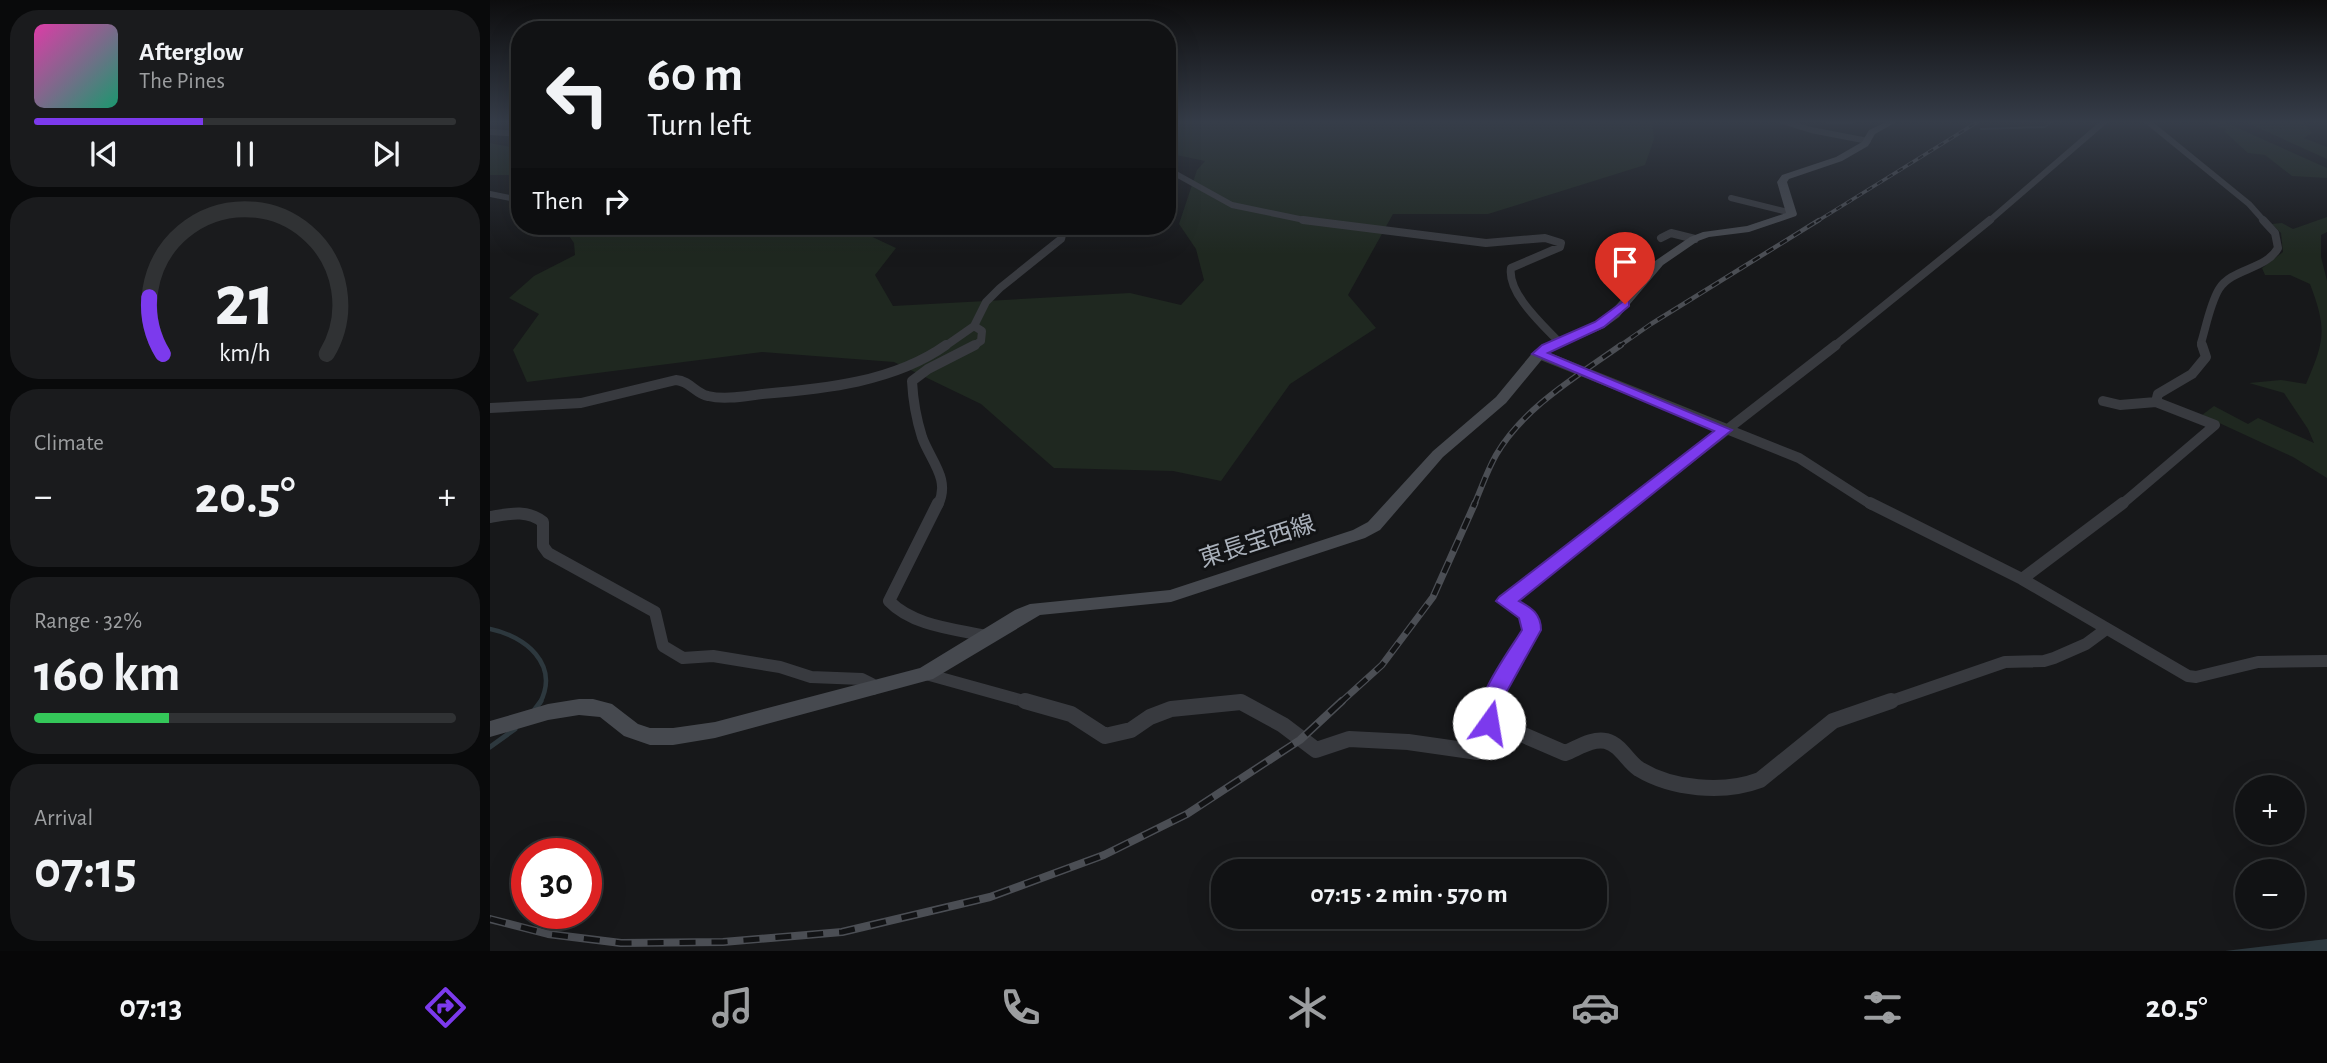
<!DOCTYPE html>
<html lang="en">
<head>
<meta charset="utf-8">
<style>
  :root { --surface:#111214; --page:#1a1b1d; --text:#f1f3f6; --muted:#9c9ea0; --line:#303234; --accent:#7c3aed }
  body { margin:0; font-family:"Alegreya Sans","Noto Sans JP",sans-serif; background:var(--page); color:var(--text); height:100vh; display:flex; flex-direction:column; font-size:26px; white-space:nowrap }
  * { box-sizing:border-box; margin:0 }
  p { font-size:23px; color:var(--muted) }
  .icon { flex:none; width:38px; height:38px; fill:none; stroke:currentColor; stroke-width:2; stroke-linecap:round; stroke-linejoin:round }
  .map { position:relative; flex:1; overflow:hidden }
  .panel { display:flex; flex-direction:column; gap:10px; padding:10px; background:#090a0b; width:490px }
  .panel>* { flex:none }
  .hud { position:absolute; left:21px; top:21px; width:665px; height:214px; border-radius:28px; box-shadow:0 7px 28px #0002,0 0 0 2px var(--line); background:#111214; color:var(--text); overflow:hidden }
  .tools { position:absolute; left:1745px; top:775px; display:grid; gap:14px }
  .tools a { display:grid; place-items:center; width:70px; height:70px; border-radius:50%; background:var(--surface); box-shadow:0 7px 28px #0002,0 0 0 2px var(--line); font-size:35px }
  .speed { position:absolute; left:21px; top:838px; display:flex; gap:14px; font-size:35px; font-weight:700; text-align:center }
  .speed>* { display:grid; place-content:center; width:91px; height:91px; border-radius:50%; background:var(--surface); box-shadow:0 7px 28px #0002,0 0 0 2px var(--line); line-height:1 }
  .speed .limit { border:10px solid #d22; background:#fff; color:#111 }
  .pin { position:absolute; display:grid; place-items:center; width:60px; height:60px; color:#fff; margin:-72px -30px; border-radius:50% 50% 50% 0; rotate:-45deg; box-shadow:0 0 7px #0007 }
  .pin .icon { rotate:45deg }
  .me { position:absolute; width:77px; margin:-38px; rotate:13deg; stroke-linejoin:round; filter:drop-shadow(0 0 5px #0008) }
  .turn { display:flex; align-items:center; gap:24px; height:147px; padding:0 21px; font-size:32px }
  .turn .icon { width:91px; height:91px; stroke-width:2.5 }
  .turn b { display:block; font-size:49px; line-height:60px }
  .then { display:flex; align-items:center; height:66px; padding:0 21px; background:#0003; gap:14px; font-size:26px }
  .big { font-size:52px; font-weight:600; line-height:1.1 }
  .panel .widget { flex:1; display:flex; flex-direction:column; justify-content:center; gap:10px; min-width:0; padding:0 24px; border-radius:28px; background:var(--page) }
  .panel .dial { align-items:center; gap:0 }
  .dial svg { height:182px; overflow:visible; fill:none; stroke:var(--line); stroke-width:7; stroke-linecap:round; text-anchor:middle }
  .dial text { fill:var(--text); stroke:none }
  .song { display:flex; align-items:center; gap:21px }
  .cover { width:84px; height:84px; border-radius:10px; background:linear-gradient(135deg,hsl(320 70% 55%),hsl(160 70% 35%)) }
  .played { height:7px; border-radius:4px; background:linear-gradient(90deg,var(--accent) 40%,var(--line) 40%) }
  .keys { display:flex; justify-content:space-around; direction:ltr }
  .heat { display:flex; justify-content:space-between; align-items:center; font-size:38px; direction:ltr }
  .charge { height:10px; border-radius:5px; background:linear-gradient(90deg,#34c759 32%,var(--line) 0) }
  .trip { position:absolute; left:721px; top:859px; width:396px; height:70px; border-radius:28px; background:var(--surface); box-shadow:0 7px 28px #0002,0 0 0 2px var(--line); font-weight:600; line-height:70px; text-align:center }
  .menu { display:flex; height:112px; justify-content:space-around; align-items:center; background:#070708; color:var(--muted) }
  .menu .icon { width:49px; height:49px }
  .menu .selected { color:var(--accent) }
  .menu b { font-size:32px; color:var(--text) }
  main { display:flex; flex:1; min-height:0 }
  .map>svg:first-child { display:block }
  .green { fill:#1f2820 }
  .water { fill:#2d383e }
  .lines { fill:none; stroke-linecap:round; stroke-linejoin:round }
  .stream-far2 { stroke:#2d383e; stroke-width:2 }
  .stream-far1 { stroke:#2d383e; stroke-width:4.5 }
  .stream { stroke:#2d383e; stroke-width:5 }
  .street-far4 { stroke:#383a3f; stroke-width:6 }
  .street-far3 { stroke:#383a3f; stroke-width:8 }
  .street-far2 { stroke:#383a3f; stroke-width:10 }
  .street-far1 { stroke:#383a3f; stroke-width:12 }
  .street { stroke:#383a3f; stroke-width:16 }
  .secondary { fill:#46494f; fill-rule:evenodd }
  .rail-far4-casing { stroke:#4b4e54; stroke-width:3.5 }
  .rail-far3-casing { stroke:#4b4e54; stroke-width:4.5 }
  .rail-far2-casing { stroke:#4b4e54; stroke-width:6 }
  .rail-far1-casing { stroke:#4b4e54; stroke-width:7 }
  .rail-casing { stroke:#4b4e54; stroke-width:8 }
  .rail-far4 { stroke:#121315; stroke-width:2; stroke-dasharray:6; stroke-linecap:butt }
  .rail-far3 { stroke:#121315; stroke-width:2.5; stroke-dasharray:8; stroke-linecap:butt }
  .rail-far2 { stroke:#121315; stroke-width:3.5; stroke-dasharray:10; stroke-linecap:butt }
  .rail-far1 { stroke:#121315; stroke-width:4.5; stroke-dasharray:12; stroke-linecap:butt }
  .rail { stroke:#121315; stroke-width:5; stroke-dasharray:16; stroke-linecap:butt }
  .route { fill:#7c3aed; stroke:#51269a; stroke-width:2 }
  .labels { text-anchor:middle; stroke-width:6; stroke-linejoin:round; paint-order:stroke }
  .street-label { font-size:24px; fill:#a9b0ba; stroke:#121315 }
</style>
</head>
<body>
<main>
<section class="panel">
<div class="widget">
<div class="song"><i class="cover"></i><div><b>Afterglow</b><p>The Pines</p></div></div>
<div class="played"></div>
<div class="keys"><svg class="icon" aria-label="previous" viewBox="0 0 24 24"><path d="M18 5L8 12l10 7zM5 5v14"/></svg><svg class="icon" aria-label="pause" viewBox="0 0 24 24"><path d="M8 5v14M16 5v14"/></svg><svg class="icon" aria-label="next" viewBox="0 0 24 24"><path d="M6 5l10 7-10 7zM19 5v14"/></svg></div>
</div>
<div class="widget dial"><svg viewBox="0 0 100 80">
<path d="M14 69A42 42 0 1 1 86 69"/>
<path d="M14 69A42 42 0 0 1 8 44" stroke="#7c3aed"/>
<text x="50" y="56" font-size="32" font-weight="700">21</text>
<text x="50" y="72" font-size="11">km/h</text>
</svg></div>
<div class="widget"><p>Climate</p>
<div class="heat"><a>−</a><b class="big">20.5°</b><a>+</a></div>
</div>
<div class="widget"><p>Range · 32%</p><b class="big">160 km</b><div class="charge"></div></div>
<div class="widget"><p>Arrival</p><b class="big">07:15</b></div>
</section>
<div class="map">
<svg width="1837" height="951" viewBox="0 0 1837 951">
  <rect width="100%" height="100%" fill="#17181a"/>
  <path class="green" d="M 677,121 L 1162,121 L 1164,139 L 1155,165 L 998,214 L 903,214 L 858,295 L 886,328 L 800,384 L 731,481 L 683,471 L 564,468 L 491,404 L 404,362 L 272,352 L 37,382 L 23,350 L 49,314 L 19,298 L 44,276 L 85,255 L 84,243 L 72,226 L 359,226 L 406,248 L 385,275 L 403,306 L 640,293 L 691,305 L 714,280 L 706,249 L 689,224 L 707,170 L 715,161 L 677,153 Z
    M 1713,121 L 1732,121 L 1837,168 L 1837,178 L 1802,176 L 1775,155 L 1758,153 L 1734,131 L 1737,130 Z
    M 1753,121 L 1812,121 L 1822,133 L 1814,138 L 1837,147 L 1837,159 Z
    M 0,143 L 30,149 L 30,175 L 0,175 Z
    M 1837,217 L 1837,232 L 1831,235 L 1831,257 L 1837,281 L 1837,478 L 1803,457 L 1712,415 L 1724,406 L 1758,424 L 1768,418 L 1824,443 L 1818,429 L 1794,393 L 1759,383 L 1791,380 L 1816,384 C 1835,340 1837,329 1820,284 L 1800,275 L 1775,275 L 1772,268 L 1793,252 L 1791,233 L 1782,224 L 1792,223 L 1803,229 Z"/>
  <path class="water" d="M 1837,939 L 1837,951 L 1735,951 Z"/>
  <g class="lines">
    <path class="stream-far2" d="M 1491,129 L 1555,127 L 1562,121"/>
    <path class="stream-far1" d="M 0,629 C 35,636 70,664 50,703"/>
    <path class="stream" d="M 45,709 L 51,701
      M 0,747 L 25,729"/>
    <path class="street-far4" d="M 1292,121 L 1321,130 L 1378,141
      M 1338,121 L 1361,121
      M 1657,121 L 1759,204 L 1775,222
      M 0,132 L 30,134
      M 677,169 L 742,205 L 824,222
      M 0,194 L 30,200
      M 1241,198 L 1302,213
      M 1498,222 L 1615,121"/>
    <path class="street-far3" d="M 813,220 L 996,243 L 1055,238 L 1071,243 L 1070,247 L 1021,268 C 1017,293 1053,325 1069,342
      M 1171,238 L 1181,233 L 1205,239
      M 454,347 L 484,326 L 496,302 L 510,288 L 571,239 L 572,235 L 558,226
      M 482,347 L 491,341 L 492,331 L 484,326
      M 1343,347 L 1500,220
      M 1712,347 L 1711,343 C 1716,327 1720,304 1729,289 C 1742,268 1776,270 1788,248 L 1785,233 L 1773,220"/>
    <path class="street-far2" d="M 1049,354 L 1309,458 L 1382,505
      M 1613,401 L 1630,405 L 1666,402 L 1725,425 L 1631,505
      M 1666,402 L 1668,394 L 1702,374 L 1716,357 L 1712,345
      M 0,408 L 91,403 L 186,380 C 200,381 206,394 218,396 C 235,400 255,396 272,394 C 334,389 404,382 456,345
      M 448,505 C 461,479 440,460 432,437 C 426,418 423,401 422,381 L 438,369 L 485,345
      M 1140,505 L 1346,345"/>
    <path class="street-far1" d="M 448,503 L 399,601 C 423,626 465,629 497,636
      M 1380,503 L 1532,579 L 1698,676 L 1706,677 L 1768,662 L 1837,661
      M 0,517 C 18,514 37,509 53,522 L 53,546 L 58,553 L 165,612 L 173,646 L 193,658 L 223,656 L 290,667 L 321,677 L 372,679 L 382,684 L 383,689
      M 1532,579 L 1633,503
      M 436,674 L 541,703
      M 741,703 L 753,703
      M 1001,703 L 1013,677 L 1042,630 L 1037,615 L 1016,601 L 1142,503
      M 1396,703 L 1515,662 L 1554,661 L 1564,658 L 1596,644 L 1615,630"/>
    <path class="street" d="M 535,701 L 581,714 L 615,736 L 641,730 L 660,717 L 681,709 L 751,702 L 793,725 L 826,750 L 859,739 L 918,742 L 988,752 L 1029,733 L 1075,753 C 1088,748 1102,738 1116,741 C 1131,745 1137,761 1149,769 C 1182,789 1233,794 1270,780 L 1343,721 L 1401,701
      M 1001,701 C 996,720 1000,727 1015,739"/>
    <path class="secondary" d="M 1398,121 L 1408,121 L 1385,134 L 1378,146 L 1352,161 L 1299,179 L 1297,182 L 1307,214 L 1306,216 L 1259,232 L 1219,237 L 1208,241 L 1173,265 L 1129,317 L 1114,328 L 1062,351 L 1054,357 L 1016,403 L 953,457 L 890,530 L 875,538 L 681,602 L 550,615 L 443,679 L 225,738 L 183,745 L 160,745 L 134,736 L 110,717 L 89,715 L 58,720 L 0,737 L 0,721 L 58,704 L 89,699 L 103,699 L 122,704 L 148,724 L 160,728 L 183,728 L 225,722 L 430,668 L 525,610 L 540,604 L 680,590 L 863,530 L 878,522 L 943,451 L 1006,397 L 1044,351 L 1052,345 L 1106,322 L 1121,311 L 1165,261 L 1200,237 L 1213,232 L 1257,226 L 1296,213 L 1287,182 L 1292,175 L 1346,157 L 1372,142 L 1379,130 Z"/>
    <defs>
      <path id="rail-far4" d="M 1326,222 L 1489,121"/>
      <path id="rail-far3" d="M 1128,347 L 1161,324 L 1329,220"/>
      <path id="rail-far2" d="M 984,505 C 991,489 997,471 1006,455 C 1034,407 1086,377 1131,345"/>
      <path id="rail-far1" d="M 850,703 L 892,665 L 943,597 L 985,503"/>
      <path id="rail" d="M 0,919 L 58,934 L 131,943 L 233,942 L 352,932 L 500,897 L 614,855 L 697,814 L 810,740 L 852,701"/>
    </defs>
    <use href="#rail-far4" class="rail-far4-casing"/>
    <use href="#rail-far3" class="rail-far3-casing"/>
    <use href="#rail-far2" class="rail-far2-casing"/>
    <use href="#rail-far1" class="rail-far1-casing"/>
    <use href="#rail" class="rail-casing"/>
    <use href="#rail-far4" class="rail-far4"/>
    <use href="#rail-far3" class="rail-far3"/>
    <use href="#rail-far2" class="rail-far2"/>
    <use href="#rail-far1" class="rail-far1"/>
    <use href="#rail" class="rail"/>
  </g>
  <linearGradient id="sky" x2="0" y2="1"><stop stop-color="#0d0d0e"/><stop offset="0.48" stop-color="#363d49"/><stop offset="1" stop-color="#363d49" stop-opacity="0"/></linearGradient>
  <rect width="1837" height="254" fill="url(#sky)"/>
  <path class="route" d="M 1135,300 L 1139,301 L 1139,306 L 1114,327 L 1058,353 L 1242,430 L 1029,601 C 1042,608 1051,614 1051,630 L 1012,700 L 1006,729 L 999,732 L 991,729 C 978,704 1019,652 1032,630 L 1029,618 L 1006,601 L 1009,597 L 1224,431 L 1042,354 L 1052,345 L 1105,322 Z"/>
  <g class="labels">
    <g class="street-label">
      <text transform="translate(767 541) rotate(-18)" y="8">東長宝西線</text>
    </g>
  </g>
</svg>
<div class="tools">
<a>+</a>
<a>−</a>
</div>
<div class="speed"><div class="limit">30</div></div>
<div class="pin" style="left:1135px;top:304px;background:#d93025"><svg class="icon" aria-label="arrive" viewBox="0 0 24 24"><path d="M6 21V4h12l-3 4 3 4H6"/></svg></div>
<svg class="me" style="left:999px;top:723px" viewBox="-20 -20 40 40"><circle r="19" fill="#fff"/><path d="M0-13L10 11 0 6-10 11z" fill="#7c3aed"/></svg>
<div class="trip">07:15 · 2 min · 570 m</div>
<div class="hud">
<div class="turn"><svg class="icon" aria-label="left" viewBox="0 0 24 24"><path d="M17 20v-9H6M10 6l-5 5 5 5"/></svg><div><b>60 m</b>Turn left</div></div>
<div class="then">Then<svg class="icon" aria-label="right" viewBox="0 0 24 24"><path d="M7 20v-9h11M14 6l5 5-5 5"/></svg></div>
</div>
</div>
</main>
<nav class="menu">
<b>07:13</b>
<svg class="icon selected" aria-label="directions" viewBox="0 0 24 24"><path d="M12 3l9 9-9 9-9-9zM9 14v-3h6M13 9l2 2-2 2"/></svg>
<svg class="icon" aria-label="music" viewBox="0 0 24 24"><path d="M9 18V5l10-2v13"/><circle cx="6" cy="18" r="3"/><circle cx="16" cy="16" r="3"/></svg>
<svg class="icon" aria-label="phone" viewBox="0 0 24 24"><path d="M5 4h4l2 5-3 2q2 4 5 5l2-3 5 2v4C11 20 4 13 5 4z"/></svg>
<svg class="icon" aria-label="climate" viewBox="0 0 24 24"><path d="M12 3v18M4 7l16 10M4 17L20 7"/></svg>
<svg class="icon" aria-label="car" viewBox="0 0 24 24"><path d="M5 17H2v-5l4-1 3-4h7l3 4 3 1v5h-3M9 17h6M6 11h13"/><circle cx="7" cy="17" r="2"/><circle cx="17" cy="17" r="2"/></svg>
<svg class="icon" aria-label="filters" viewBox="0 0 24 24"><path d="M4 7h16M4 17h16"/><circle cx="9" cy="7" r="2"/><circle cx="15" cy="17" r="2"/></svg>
<b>20.5°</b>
</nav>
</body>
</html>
